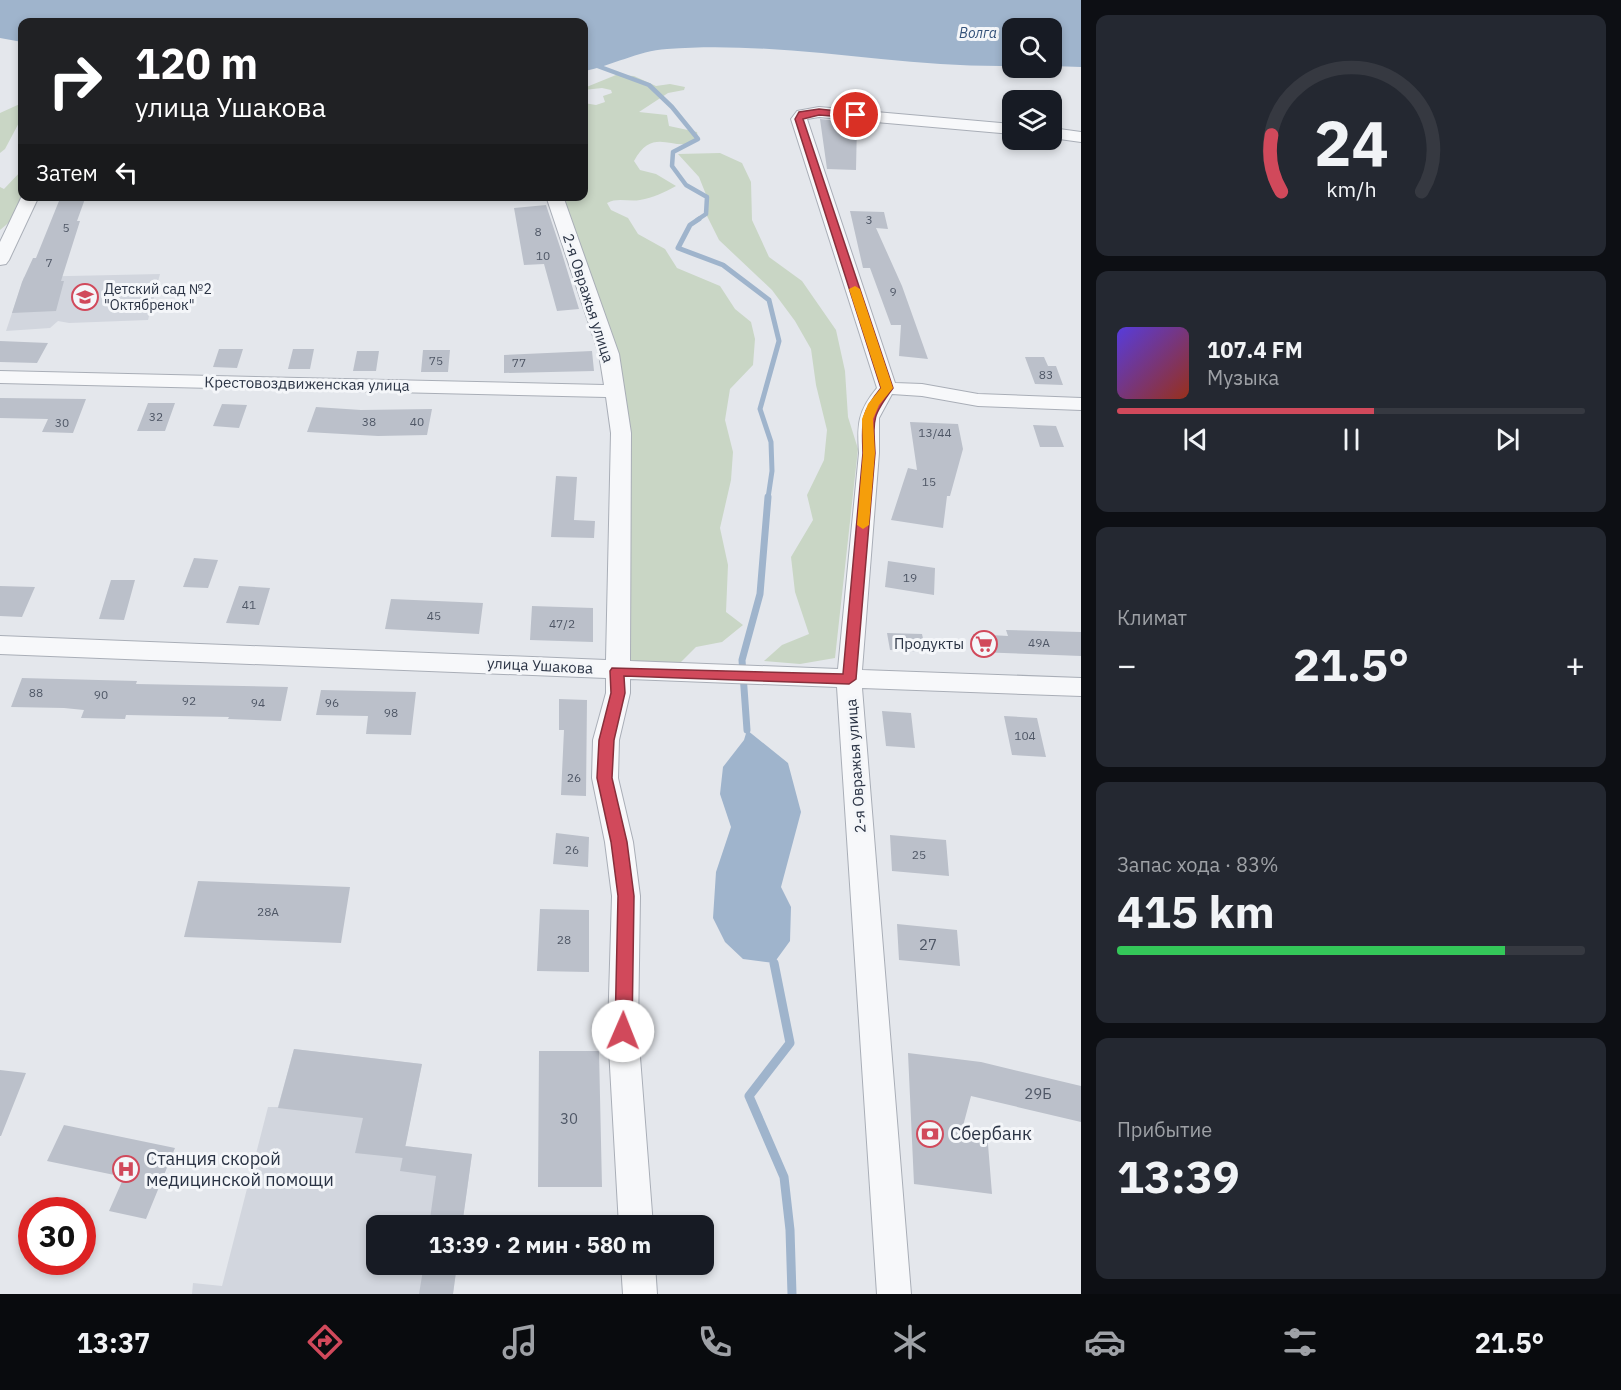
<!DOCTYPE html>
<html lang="ru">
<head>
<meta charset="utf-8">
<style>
  :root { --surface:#171b24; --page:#242831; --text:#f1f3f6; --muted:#9ea1a6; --line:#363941; --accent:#d1495b }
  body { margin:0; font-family:"IBM Plex Sans",sans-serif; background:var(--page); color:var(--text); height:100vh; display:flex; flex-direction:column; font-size:22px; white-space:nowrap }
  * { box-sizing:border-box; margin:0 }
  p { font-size:20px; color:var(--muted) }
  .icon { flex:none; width:33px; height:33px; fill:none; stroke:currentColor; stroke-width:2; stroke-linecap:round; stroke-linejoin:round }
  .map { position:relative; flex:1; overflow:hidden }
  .panel { display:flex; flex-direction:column; gap:15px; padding:15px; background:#0d0f14; width:540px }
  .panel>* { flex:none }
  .guide { position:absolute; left:18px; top:18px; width:570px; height:183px; border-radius:12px; box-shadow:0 3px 9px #0003; background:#202124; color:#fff; overflow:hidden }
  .fabs { position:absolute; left:1002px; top:18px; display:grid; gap:12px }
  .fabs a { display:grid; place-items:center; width:60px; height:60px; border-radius:12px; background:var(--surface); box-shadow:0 3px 9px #0003; font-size:30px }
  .speed { position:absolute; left:18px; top:1197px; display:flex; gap:12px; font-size:30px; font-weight:700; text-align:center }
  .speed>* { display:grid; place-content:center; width:78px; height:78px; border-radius:50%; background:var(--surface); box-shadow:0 3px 9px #0003; line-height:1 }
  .speed .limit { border:9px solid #d22; background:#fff; color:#111 }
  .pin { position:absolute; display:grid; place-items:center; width:51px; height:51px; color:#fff; margin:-26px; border:3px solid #fff; border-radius:50%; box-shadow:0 2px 6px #0007 }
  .me { position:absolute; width:66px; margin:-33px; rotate:1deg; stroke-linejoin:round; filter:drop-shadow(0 0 4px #0008) }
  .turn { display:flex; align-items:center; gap:21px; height:126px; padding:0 18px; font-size:27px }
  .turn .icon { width:78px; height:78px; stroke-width:2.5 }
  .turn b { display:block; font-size:42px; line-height:51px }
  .then { display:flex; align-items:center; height:57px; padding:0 18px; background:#0003; gap:12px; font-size:22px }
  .big { font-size:45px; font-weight:700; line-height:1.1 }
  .panel .card { flex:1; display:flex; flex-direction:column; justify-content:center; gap:9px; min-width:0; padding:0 21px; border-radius:12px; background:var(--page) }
  .panel .dial { align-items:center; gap:0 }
  .dial svg { height:156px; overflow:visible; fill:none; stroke:var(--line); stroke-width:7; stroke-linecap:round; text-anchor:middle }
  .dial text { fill:var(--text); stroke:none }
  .song { display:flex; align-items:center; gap:18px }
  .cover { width:72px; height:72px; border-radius:9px; background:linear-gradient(135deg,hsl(250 70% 55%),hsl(10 70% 35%)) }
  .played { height:6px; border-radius:3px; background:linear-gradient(90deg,var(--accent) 55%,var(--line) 55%) }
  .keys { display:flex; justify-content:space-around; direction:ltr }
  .heat { display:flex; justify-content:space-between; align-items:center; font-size:33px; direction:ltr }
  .charge { height:9px; border-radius:4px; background:linear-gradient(90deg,#34c759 83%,var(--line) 0) }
  .trip { position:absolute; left:366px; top:1215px; width:348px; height:60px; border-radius:12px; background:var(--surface); box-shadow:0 3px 9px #0003; font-weight:700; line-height:60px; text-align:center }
  .menu { display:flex; height:96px; justify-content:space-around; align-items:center; background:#090b0e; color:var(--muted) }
  .menu .icon { width:42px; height:42px }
  .menu .current { color:var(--accent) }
  .menu b { font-size:27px; color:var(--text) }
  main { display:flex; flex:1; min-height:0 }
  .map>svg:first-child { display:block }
  .built { fill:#d2d6de }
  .green { fill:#c9d6c5 }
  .water { fill:#9fb4cc }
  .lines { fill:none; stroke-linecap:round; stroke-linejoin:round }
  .stream-far3 { stroke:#9fb4cc; stroke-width:4.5 }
  .stream-far2 { stroke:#9fb4cc; stroke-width:5 }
  .stream-far1 { stroke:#9fb4cc; stroke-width:7 }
  .stream { stroke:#9fb4cc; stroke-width:9 }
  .building { fill:#bbc0ca }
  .minor-casing { stroke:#a9aeb7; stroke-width:2 }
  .minor { fill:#f7f8fa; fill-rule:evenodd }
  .route { fill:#d1495b; stroke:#882f3b; stroke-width:1.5 }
  .slow { fill:#f59e0b }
  .labels { text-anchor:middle; stroke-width:6; stroke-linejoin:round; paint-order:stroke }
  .number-label { font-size:12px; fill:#4f5766 }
  .far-water-label { font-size:14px; font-style:italic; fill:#34527a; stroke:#f4f6f9 }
  .far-poi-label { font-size:14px; fill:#2b3445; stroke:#f4f6f9; text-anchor:start }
  .street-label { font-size:15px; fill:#2b3445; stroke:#f4f6f9 }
  .poi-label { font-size:15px; fill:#2b3445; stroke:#f4f6f9; text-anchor:end }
  .near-number-label { font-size:15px; fill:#4f5766 }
  .near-poi-label { font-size:18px; fill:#2b3445; stroke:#f4f6f9; text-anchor:start }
</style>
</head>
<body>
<main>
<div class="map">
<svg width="1081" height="1294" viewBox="0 0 1081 1294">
  <rect width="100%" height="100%" fill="#e4e7ec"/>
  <path class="built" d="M 160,274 L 148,320 L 69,323 L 58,321 L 50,328 L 6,331 L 24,277 Z
    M 294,1049 L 422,1064 L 405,1146 L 472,1154 L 462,1225 L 376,1226 L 376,1264 L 457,1265 L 453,1294 L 192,1294 L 193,1283 L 222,1286 L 268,1107 L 278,1107 Z"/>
  <path class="green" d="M 616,75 L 634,76 L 656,86 L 670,84 L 685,87 L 684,90 L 668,93 L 639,112 L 667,115 L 669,126 L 697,132 L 698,139 C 677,156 654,123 634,161 L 640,170 L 656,174 L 676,186 C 665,192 653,198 640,200 C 628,202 618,197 607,203 L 611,210 L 628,218 L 638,234 L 665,249 L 677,268 L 720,286 L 735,309 L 751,322 L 755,339 L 753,365 L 730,389 L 725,420 L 733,452 L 731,480 L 720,528 L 728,565 L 726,612 L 743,625 L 722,642 L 696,647 L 676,667 L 623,665 L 626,433 L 559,197 L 584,196 L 584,103 L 596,105 L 605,102 L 603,96 L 612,93 L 611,90 L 602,88 L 584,90 L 584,88 Z
    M 22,103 L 22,117 L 5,149 L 0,153 L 0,113 Z
    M 720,153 L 742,163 L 751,182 L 752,220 L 769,257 L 802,281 L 836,330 L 845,371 L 848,417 L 858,449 L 835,658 L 800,664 L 764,661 L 782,645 L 809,634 L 795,592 L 791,557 L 813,520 L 807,495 L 824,460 L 827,430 L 816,385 L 811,349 L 795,321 L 772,290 L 719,240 L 706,214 L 707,197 L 699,177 L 678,154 Z
    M 22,170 C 23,197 23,213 0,230 L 0,187 L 4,189 Z"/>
  <path class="water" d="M 0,0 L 1081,0 L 1081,67 L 1052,66 L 1052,28 L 1012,28 L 1012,66 C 897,68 783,40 667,49 C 637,51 612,66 584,71 L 584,22 L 22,22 L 22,42 L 0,38 Z
    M 747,730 L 788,763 L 801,812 L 781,887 L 791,907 L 790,941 L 774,963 L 743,959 L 725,942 L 713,918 L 716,872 L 731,827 L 720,794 L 723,767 L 744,740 Z"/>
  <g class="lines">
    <path class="stream-far3" d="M 584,61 L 649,85 L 672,107 L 698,139 L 673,152 L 672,166 L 686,185 L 707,197 L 706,214 L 697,220"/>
    <path class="stream-far2" d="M 699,219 L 690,225 L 678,248 L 723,265 L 769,300 L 779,341 L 760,409 L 771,442 L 772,471 L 768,498"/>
    <path class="stream-far1" d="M 747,730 L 742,660 L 760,594 L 768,497"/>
    <path class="stream" d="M 774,963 L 790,1043 L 749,1096 L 784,1177 L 790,1230 L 792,1294"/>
  </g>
  <path class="building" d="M 820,119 L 857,123 L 856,170 L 827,169 Z
    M 61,196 L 86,196 L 77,221 L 80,221 L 61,281 L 64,281 L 56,311 L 12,313 L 22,282 L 33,258 L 36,258 Z
    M 546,205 L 561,250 L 579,309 L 557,311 L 544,264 L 524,265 L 514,208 Z
    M 850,211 L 884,212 L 888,229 L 876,228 L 902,286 L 928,359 L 899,356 L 901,325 L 891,325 L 870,268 L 863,268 Z
    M 0,341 L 48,343 L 37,363 L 0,362 Z
    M 219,349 L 243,349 L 237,368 L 213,367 Z
    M 293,349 L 314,349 L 310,369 L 288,369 Z
    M 423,350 L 450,350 L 448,372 L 421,372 Z
    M 357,351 L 379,351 L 376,371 L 353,371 Z
    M 592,351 L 594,371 L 504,373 L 504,355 Z
    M 1025,357 L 1044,357 L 1048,366 L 1056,366 L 1063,385 L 1035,384 Z
    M 0,398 L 86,399 L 73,433 L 42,432 L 48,419 L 0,418 Z
    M 148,403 L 175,403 L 165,431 L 137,431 Z
    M 222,404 L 247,405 L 239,428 L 213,426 Z
    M 316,407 L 361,410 L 432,409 L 427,435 L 378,436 L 307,432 Z
    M 910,422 L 958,424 L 963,449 L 950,496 L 947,496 L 943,528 L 891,520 L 908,468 L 917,470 Z
    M 1033,425 L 1056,426 L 1064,447 L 1040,447 Z
    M 556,476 L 577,477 L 574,520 L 595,521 L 594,538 L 551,537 Z
    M 194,558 L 218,560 L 208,588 L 183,587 Z
    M 888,561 L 935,568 L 934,595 L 885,587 Z
    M 111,580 L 135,580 L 124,620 L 99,619 Z
    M 0,586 L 35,587 L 22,617 L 0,616 Z
    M 239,586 L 270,588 L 259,625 L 226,623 Z
    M 391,599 L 483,603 L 479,634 L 385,629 Z
    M 532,606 L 593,608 L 593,642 L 530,640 Z
    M 1006,630 L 1081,632 L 1081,656 L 976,652 L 973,634 L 1008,636 Z
    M 887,633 L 922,634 L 926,652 L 890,650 Z
    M 22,678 L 137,681 L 136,684 L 288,687 L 281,721 L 228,719 L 229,717 L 126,715 L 125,719 L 81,718 L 84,710 L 64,708 L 11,707 Z
    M 321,690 L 416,692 L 411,735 L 366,734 L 368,716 L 316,715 Z
    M 559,699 L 587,700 L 586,796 L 561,795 L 564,730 L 559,730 Z
    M 882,711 L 911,713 L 915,748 L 886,746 Z
    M 1004,716 L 1037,718 L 1046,757 L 1012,755 Z
    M 556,833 L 589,837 L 588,867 L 553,864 Z
    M 890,835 L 946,840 L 949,876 L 892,871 Z
    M 198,881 L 350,887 L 341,943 L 184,937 Z
    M 540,909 L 589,910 L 589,972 L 537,971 Z
    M 897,924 L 957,930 L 960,966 L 899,960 Z
    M 294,1049 L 422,1064 L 403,1158 L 355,1153 L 363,1118 L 278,1108 Z
    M 539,1051 L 599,1051 L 602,1187 L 538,1187 Z
    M 908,1053 L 981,1062 L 1081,1086 L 1081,1122 L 971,1096 L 963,1126 L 987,1132 L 992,1194 L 914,1184 Z
    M 0,1070 L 26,1073 L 1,1136 L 0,1136 Z
    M 64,1125 L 175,1148 L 146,1219 L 109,1211 L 124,1177 L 47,1161 Z
    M 405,1146 L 472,1154 L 462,1226 L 429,1226 L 436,1176 L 400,1171 Z
    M 424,1264 L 457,1264 L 453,1294 L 419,1294 Z"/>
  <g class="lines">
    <defs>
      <path id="minor" d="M 819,107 L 1012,124 L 1012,134 L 819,117 L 807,119 L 895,383 L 922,384 L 978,394 L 1081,398 L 1081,410 L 978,406 L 922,396 L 892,394 L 879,418 L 879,453 L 862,670 L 1081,678 L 1081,696 L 862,688 L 911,1294 L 877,1294 L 837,687 L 630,679 L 630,693 L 619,740 L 618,778 L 633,842 L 640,896 L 638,1031 L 653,1226 L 619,1226 L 608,1031 L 612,896 L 605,842 L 592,778 L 593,740 L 606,693 L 606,678 L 0,654 L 0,636 L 606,660 L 611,433 L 606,397 L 0,383 L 0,371 L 604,385 L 599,354 L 546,196 L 563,196 L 619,354 L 631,433 L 630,661 L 838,669 L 859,453 C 857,424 858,411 877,388 L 791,119 L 797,111 Z
        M 1052,128 L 1081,132 L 1081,142 L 1052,138 Z
        M 22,196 L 39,196 L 9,260 L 6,264 L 0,265 L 0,242 Z
        M 621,1264 L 655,1264 L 657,1294 L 623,1294 Z"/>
    </defs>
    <use href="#minor" class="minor-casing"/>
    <use href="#minor" class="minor"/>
  </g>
  <path class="route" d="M 819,109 L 856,113 L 861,115 L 856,118 L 819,115 L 803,119 L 893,388 C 872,416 873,418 875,453 L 856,679 L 849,684 L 624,676 L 625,693 L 614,740 L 612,778 L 627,842 L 634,896 L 632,1031 L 629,1037 L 623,1039 L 617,1037 L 615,1031 L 618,896 L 611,842 L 597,778 L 599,740 L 611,693 L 610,671 L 612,668 L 843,674 L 863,453 C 862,420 860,414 881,388 L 795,119 L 799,112 Z"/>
  <path class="slow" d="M 855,286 L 860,289 L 893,388 L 879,405 L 873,419 L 875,453 L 869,525 L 863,529 L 857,525 L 863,453 L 862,419 L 868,404 L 881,388 L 849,289 Z"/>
  <defs>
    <symbol id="school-ring" viewBox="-11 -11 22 22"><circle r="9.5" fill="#f4f6f9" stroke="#d1495b" stroke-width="1.5"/><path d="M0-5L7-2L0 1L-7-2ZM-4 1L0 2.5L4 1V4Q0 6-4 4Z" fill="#d1495b"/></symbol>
    <symbol id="supermarket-ring" viewBox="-11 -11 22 22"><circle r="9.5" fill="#f4f6f9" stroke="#d1495b" stroke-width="1.5"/><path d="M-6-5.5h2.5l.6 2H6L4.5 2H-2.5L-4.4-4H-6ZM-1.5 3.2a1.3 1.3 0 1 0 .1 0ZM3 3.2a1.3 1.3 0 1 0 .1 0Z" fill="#d1495b"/></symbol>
    <symbol id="bank-ring" viewBox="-11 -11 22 22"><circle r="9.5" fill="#f4f6f9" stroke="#d1495b" stroke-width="1.5"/><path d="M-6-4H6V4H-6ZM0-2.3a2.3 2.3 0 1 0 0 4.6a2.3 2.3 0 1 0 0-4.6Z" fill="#d1495b"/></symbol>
    <symbol id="hospital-ring" viewBox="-11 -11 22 22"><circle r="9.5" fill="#f4f6f9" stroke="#d1495b" stroke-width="1.5"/><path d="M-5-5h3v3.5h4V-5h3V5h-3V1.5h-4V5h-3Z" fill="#d1495b"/></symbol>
  </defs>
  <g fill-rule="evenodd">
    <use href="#school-ring" x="70" y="282" width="30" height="30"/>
    <use href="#supermarket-ring" x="969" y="629" width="30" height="30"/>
    <use href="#bank-ring" x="915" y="1119" width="30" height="30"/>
    <use href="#hospital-ring" x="111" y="1154" width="30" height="30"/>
  </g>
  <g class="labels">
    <g class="number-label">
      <text x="869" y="224">3</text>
      <text x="66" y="232">5</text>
      <text x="538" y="236">8</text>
      <text x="543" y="260">10</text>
      <text x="49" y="267">7</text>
      <text x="893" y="296">9</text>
      <text x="436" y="365">75</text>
      <text x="519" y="367">77</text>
      <text x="1046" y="379">83</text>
      <text x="156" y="421">32</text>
      <text x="369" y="426">38</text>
      <text x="417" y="426">40</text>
      <text x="62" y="427">30</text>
      <text x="935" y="437">13/44</text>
      <text x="929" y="486">15</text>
      <text x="910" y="582">19</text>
      <text x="249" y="609">41</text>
      <text x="434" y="620">45</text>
      <text x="562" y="628">47/2</text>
      <text x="1039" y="647">49А</text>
      <text x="36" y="697">88</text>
      <text x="101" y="699">90</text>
      <text x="189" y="705">92</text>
      <text x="258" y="707">94</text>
      <text x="332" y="707">96</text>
      <text x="391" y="717">98</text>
      <text x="1025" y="740">104</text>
      <text x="574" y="782">26</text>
      <text x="572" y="854">26</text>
      <text x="919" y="859">25</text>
      <text x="268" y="916">28А</text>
      <text x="564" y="944">28</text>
    </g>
    <g class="far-water-label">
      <text x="978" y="38">Волга</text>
    </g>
    <g class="far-poi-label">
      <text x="104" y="294">Детский сад №2<tspan x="104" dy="16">"Октябренок"</tspan></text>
    </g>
    <g class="street-label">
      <text transform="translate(588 298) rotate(72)" y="5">2-я Овражья улица</text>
      <text transform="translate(307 384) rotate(1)" y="5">Крестовоздвиженская улица</text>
      <text transform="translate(540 666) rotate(3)" y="5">улица Ушакова</text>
      <text transform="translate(856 766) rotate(-94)" y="5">2-я Овражья улица</text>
    </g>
    <g class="poi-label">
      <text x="964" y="649">Продукты</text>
    </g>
    <g class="near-number-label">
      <text x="928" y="950">27</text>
      <text x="1038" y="1099">29Б</text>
      <text x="569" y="1124">30</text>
    </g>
    <g class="near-poi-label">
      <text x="950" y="1140">Сбербанк</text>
      <text x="146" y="1165">Станция скорой<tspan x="146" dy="21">медицинской помощи</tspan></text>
    </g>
  </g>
</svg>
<div class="fabs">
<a><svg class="icon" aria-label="search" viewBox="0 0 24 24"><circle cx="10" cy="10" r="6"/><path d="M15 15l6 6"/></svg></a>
<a><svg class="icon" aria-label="layers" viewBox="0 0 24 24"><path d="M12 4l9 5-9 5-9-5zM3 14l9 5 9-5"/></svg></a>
</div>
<div class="speed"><div class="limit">30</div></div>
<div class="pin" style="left:856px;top:115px;background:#d93025"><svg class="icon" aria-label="arrive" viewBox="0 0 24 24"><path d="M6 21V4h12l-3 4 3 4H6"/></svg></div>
<svg class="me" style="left:623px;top:1031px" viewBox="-20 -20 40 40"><circle r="19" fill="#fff"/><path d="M0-13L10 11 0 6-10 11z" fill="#d1495b"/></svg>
<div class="trip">13:39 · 2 мин · 580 m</div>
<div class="guide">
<div class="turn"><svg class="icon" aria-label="right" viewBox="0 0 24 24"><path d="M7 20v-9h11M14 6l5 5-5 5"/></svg><div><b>120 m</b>улица Ушакова</div></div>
<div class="then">Затем<svg class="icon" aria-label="left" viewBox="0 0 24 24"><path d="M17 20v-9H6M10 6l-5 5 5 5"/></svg></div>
</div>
</div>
<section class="panel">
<div class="card dial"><svg viewBox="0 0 100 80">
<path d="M14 69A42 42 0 1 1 86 69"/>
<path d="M14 69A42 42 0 0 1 9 40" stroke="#d1495b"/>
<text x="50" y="56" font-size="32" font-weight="700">24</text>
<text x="50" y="72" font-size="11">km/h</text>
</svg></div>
<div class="card">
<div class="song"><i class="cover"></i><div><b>107.4 FM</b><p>Музыка</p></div></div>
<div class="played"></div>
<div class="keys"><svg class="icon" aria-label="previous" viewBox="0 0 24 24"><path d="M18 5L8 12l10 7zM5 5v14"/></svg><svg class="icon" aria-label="pause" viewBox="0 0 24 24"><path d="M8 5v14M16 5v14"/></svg><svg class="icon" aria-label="next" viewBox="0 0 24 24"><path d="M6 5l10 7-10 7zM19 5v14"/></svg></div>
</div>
<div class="card"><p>Климат</p>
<div class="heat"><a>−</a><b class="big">21.5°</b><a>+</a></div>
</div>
<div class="card"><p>Запас хода · 83%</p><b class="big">415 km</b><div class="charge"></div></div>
<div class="card"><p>Прибытие</p><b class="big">13:39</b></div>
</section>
</main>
<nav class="menu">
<b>13:37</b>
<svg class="icon current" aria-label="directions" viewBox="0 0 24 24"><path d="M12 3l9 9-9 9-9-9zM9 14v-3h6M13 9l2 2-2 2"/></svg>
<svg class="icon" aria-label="music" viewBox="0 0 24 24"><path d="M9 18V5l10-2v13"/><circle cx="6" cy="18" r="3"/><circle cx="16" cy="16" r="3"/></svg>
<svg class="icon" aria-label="phone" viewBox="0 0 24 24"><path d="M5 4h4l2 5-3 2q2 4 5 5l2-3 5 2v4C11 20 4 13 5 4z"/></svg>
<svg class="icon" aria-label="climate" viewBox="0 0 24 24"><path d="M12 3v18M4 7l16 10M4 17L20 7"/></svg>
<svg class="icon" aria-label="car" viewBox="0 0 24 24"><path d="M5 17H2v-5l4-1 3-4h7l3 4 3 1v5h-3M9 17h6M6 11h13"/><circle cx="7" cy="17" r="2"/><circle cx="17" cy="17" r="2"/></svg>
<svg class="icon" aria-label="filters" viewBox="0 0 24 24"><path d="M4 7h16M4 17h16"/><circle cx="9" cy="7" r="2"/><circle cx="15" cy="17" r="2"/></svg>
<b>21.5°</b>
</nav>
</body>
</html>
